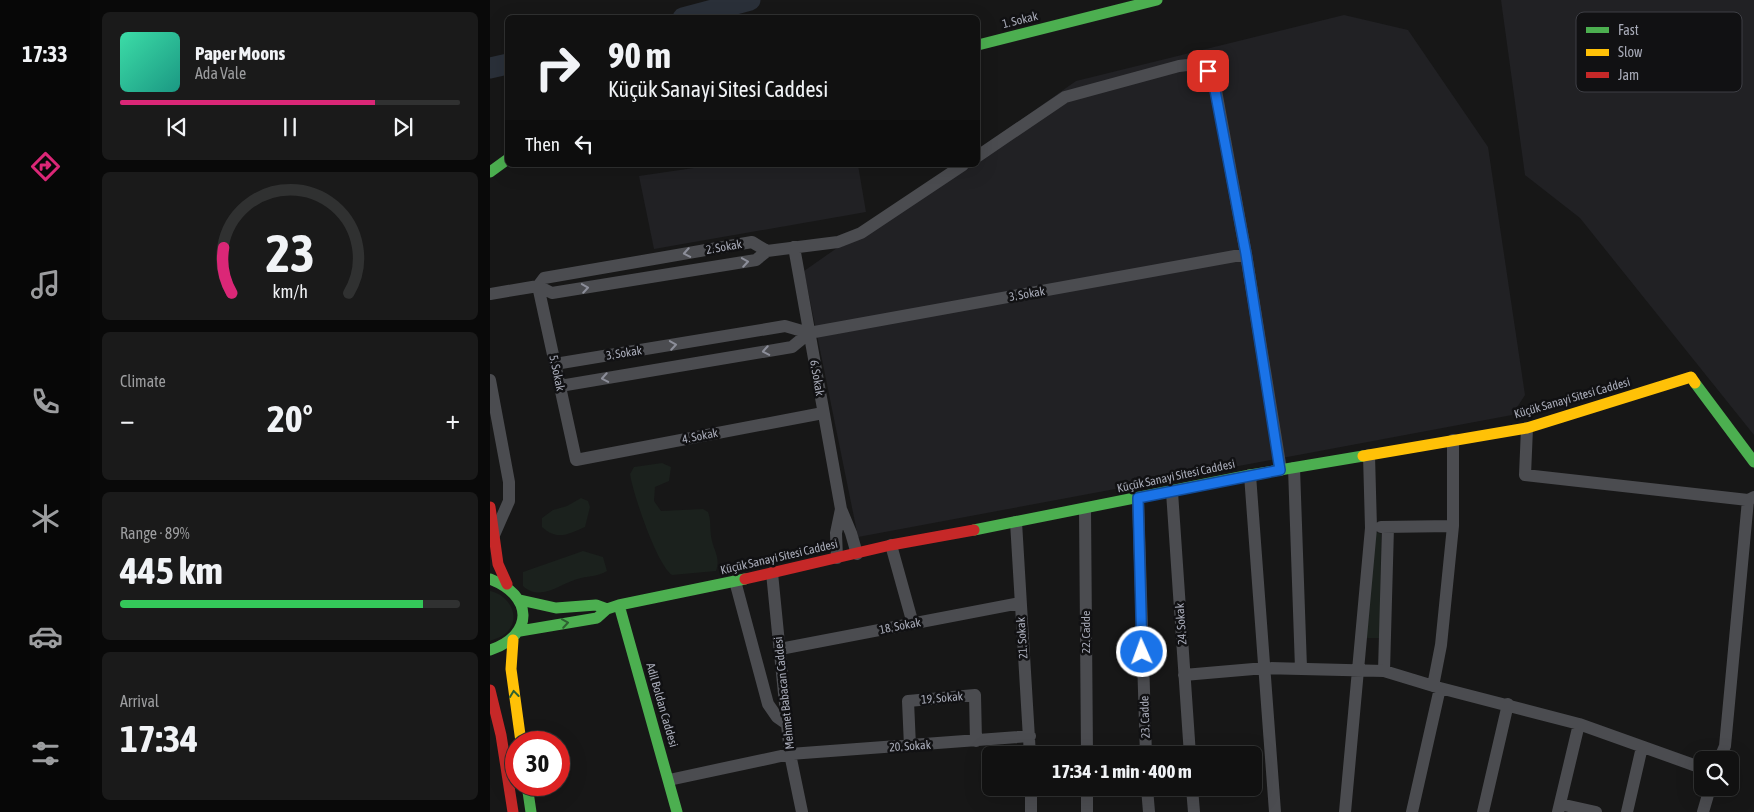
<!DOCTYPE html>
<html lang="en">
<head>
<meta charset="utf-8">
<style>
  :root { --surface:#111; --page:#1a1a1a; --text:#f1f3f6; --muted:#9c9d9f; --line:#303131; --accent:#db2777 }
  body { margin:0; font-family:"Asap Condensed",sans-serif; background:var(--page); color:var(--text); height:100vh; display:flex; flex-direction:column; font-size:19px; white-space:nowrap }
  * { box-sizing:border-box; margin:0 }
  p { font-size:16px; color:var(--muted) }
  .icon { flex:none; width:28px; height:28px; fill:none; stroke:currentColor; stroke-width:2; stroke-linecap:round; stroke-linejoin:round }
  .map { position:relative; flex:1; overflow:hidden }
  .sheet { display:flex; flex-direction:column; gap:12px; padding:12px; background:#090909; width:400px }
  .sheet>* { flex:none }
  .guide { position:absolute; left:15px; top:15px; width:475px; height:152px; border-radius:8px; box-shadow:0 5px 20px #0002,0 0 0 1px var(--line); background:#111; color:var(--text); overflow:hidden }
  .tools { position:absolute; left:1204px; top:751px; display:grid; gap:10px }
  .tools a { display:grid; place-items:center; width:45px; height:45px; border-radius:8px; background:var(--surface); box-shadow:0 5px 20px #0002,0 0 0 1px var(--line); font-size:25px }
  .speed { position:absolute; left:15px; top:731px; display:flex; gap:10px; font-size:25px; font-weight:700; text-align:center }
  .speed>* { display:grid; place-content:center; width:65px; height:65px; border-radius:50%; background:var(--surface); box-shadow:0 5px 20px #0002,0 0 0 1px var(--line); line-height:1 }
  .speed .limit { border:8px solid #d22; background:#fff; color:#111 }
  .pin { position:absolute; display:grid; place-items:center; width:42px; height:42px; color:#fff; margin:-21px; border-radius:10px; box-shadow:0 2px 8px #0006 }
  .me { position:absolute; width:55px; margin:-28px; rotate:358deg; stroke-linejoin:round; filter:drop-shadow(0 0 4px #0008) }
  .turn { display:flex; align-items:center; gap:18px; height:105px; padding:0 20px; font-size:22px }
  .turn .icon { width:65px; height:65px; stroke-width:2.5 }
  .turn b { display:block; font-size:35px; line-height:42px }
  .then { display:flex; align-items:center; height:48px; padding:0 20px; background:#0003; gap:10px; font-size:19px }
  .big { font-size:38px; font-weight:700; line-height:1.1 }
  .sheet .tile { flex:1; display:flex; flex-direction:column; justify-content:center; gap:8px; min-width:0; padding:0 18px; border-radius:8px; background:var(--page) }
  .sheet .dial { align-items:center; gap:0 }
  .dial svg { height:130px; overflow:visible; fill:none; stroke:var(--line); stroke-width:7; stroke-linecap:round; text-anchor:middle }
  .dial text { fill:var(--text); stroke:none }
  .song { display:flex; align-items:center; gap:15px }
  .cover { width:60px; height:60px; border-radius:8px; background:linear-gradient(135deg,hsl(160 70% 55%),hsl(170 70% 35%)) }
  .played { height:5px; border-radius:2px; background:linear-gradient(90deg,var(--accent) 75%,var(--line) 75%) }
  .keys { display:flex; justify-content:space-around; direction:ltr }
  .heat { display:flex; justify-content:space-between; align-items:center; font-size:28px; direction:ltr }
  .charge { height:8px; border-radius:4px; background:linear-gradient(90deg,#34c759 89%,var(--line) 0) }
  .trip { position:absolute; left:492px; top:746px; width:280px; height:50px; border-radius:8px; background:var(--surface); box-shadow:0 5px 20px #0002,0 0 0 1px var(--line); font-weight:700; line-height:50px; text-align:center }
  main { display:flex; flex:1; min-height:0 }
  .tabs { display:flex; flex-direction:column; width:90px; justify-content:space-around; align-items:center; background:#070707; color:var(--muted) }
  .tabs .icon { width:35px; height:35px }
  .tabs .current { color:var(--accent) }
  .tabs b { font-size:22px; color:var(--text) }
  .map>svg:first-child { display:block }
  .built { fill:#212124 }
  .green { fill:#1b211d }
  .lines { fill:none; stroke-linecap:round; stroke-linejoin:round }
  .river { stroke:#2a3039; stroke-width:21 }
  .street { stroke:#4b4c50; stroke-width:12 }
  .fast { stroke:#4caf50; stroke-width:11 }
  .slow { stroke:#ffc107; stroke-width:11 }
  .jam { stroke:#c62828; stroke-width:11 }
  .oneway { stroke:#8c8e99 }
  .oneway2 { stroke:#2e6032 }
  .route-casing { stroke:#114b97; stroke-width:12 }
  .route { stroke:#1a73e8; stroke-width:9 }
  .labels { text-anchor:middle; stroke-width:5; stroke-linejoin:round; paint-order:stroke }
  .street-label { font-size:12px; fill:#a8abb8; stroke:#111113 }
  .key { fill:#111113; stroke:#3e3f45; stroke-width:1 }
  .key-label { font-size:14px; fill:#a8abb8 }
</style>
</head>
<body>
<main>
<nav class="tabs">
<b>17:33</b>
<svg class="icon current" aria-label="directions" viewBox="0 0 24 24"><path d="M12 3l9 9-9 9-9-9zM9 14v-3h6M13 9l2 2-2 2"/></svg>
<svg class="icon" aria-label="music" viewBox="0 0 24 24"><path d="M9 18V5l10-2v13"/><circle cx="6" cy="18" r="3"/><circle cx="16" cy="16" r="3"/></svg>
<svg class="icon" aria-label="phone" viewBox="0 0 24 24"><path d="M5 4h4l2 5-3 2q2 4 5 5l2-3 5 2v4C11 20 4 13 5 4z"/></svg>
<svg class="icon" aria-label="climate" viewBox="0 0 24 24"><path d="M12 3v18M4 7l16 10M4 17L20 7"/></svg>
<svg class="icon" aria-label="car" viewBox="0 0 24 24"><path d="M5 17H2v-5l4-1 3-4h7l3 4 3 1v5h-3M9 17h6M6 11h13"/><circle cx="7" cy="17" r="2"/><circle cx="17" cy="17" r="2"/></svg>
<svg class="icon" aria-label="filters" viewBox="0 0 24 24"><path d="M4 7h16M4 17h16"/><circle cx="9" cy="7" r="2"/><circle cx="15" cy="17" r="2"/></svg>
</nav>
<section class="sheet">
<div class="tile">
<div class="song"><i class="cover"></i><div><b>Paper Moons</b><p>Ada Vale</p></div></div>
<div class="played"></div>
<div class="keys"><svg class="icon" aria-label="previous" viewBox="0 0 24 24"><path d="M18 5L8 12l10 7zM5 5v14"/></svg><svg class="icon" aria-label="pause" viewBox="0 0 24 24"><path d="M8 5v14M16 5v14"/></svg><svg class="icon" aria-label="next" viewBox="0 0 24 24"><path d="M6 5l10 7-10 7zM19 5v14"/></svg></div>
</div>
<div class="tile dial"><svg viewBox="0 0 100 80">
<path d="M14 69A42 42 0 1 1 86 69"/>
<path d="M14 69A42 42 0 0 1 9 41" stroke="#db2777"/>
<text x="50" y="56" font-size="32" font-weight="700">23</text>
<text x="50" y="72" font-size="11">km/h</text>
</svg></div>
<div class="tile"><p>Climate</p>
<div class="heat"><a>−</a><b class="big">20°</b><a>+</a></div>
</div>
<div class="tile"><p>Range · 89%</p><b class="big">445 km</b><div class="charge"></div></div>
<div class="tile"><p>Arrival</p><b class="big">17:34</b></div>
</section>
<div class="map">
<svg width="1264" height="812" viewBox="0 0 1264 812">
  <rect width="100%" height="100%" fill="#171717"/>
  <path class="built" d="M 1011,0 L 1264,0 L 1264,435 L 1090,218 L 1035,175 Z
    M 854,15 L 918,30 L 998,147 L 1035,395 L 1022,415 L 368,537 L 314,271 L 466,165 L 488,165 L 488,150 L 586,81 Z
    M 224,165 L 368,165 L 376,212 L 164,249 L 149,176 Z"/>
  <path class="green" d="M 172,463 L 181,467 L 179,481 L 165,487 L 164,501 L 171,511 L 213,509 L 218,512 C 221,520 220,527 221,536 C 223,550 231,557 226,571 L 182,575 C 167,565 143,494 140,474 L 144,467 Z
    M 91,498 L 98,501 L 100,507 L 95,527 C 79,534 67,541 52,527 L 52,518 L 63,510 L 77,506 Z
    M 886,532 L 891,534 L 890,638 L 875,638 Z
    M 93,551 L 113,557 L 117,571 C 108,576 101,576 91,578 C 72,582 51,603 33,586 L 33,572 Z
    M 0,591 C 20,595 33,619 15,634 C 12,637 4,639 0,641 Z"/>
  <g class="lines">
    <path class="river" d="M 193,18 L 260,0
      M 0,68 L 18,64"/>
    <path class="street" d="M 488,156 L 575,97 L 689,66 C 710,63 715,65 725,85 L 756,254 L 791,470
      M 304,247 L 351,509
      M 277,251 L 348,242 L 371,233 L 473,165
      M 48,286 L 86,460 L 333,413
      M 48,286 L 54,278 L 262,242 L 277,251
      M 0,294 L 48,286 L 62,293 L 266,260 L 277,251
      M 65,364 L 295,326 L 319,333
      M 0,380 L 19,482 L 19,501 L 4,535
      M 70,386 L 302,347 L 319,333 L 756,254
      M 1037,428 L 1035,475 L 1258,500 L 1264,497
      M 804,468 L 811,668
      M 760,475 L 785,812
      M 682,492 L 700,755
      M 648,498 L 656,755
      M 595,509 L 597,755
      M 526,522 L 540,755
      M 891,527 L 963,526
      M 401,545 L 423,624
      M 347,558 L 346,533 L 351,509 L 361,533 L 367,554
      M 282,573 L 300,754 L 312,812
      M 245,581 L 278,704 L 287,717 L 297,724
      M 290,649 L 530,603
      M 894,671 L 950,688 L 1089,724 L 1212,768
      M 694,675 L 775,668 L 894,671 L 898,527
      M 943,686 L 951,645 L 963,526 L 963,440
      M 420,746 L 418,701 L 485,695 L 486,741
      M 1229,760 L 1235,746 L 1258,500
      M 179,780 L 300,754 L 540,736
      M 541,788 L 541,812
      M 597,788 L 597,812
      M 657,788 L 659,812
      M 702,788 L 704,812
      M 1070,804 L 1106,812
      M 855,812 L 881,528 L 879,455
      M 922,812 L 950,688
      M 993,812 L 1018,704
      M 1068,812 L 1089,724
      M 1137,812 L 1152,747
      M 1213,812 L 1220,788"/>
    <path class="fast" d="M 488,45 L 667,0
      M 0,172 L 18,159
      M 1205,383 L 1264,462
      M 484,530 L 760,475 L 873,456
      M 0,579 C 43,595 45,635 0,650
      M 30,600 L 66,608 L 106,605 L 117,609
      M 129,605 L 187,812
      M 30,631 L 107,618 L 117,609 L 129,605 L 255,579
      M 37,785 L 41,812"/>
    <path class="slow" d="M 873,456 L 1037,428 L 1201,377 L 1205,383
      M 23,640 L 21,669 L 31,742"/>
    <path class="jam" d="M 0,507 L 8,564 L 17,584
      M 255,579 L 401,545 L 484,530
      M 0,690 L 11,735 L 23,812"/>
  </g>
  <defs><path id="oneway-chevron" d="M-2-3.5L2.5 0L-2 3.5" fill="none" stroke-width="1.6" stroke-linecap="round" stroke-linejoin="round" transform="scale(1.25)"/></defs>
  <g class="oneway">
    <use href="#oneway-chevron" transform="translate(197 253) rotate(170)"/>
    <use href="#oneway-chevron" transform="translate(255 262) rotate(-9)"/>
    <use href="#oneway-chevron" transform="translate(95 288) rotate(-9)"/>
    <use href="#oneway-chevron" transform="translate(183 345) rotate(-9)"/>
    <use href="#oneway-chevron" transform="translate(276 351) rotate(170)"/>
    <use href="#oneway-chevron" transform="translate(115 378) rotate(170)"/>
  </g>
  <g class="oneway2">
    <use href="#oneway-chevron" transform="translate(75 623) rotate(-9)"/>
    <use href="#oneway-chevron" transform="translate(24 694) rotate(-97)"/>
  </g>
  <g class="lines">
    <defs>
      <path id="route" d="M 652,652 L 648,498 L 790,470 L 756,254 L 724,85 L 718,71"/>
    </defs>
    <use href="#route" class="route-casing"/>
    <use href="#route" class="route"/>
  </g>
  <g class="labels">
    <g class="street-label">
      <text transform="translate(530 20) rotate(-14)" y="4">1. Sokak</text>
      <text transform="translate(234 247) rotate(-10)" y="4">2. Sokak</text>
      <text transform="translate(537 294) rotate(-10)" y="4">3. Sokak</text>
      <text transform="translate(134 353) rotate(-9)" y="4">3. Sokak</text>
      <text transform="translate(67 373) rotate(78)" y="4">5. Sokak</text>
      <text transform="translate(327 378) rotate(80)" y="4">6. Sokak</text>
      <text transform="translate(1082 398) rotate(-16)" y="4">Küçük Sanayi Sitesi Caddesi</text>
      <text transform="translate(210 436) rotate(-11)" y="4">4. Sokak</text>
      <text transform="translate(686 476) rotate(-12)" y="4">Küçük Sanayi Sitesi Caddesi</text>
      <text transform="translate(289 557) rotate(-13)" y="4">Küçük Sanayi Sitesi Caddesi</text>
      <text transform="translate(691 624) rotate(-94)" y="4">24. Sokak</text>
      <text transform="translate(410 626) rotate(-11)" y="4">18. Sokak</text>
      <text transform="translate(596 632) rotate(-90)" y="4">22. Cadde</text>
      <text transform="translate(532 638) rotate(-94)" y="4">21. Sokak</text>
      <text transform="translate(294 693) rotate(-96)" y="4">Mehmet Babacan Caddesi</text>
      <text transform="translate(452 698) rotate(-5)" y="4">19. Sokak</text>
      <text transform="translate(172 705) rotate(74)" y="4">Adil Boldan Caddesi</text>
      <text transform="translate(655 717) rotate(-92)" y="4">23. Cadde</text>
      <text transform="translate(420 746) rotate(-4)" y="4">20. Sokak</text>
    </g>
  </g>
  <rect x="1086" y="12" width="166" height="80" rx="8" class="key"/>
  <rect x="1096" y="27" width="23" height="6" fill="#4caf50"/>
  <rect x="1096" y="49" width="23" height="7" fill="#ffc107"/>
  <rect x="1096" y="72" width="23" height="6" fill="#c62828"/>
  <g class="key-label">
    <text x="1128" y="35">Fast</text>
    <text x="1128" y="57">Slow</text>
    <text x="1128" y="80">Jam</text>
  </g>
</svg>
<div class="tools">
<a><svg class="icon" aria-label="search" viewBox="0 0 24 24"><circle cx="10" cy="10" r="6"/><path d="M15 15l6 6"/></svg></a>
</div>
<div class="speed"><div class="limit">30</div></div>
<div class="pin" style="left:718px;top:71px;background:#d93025"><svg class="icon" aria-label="arrive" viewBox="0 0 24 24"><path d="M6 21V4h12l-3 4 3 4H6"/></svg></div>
<svg class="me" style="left:652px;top:652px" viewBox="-20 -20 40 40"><circle r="17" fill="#1a73e8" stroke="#fff" stroke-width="3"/><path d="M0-11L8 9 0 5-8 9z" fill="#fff"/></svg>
<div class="trip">17:34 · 1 min · 400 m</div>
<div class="guide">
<div class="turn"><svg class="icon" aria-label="right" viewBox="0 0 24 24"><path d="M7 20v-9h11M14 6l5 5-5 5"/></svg><div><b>90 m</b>Küçük Sanayi Sitesi Caddesi</div></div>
<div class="then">Then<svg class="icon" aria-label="left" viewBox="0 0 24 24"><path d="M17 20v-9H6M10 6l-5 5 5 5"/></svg></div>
</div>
</div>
</main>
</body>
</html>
